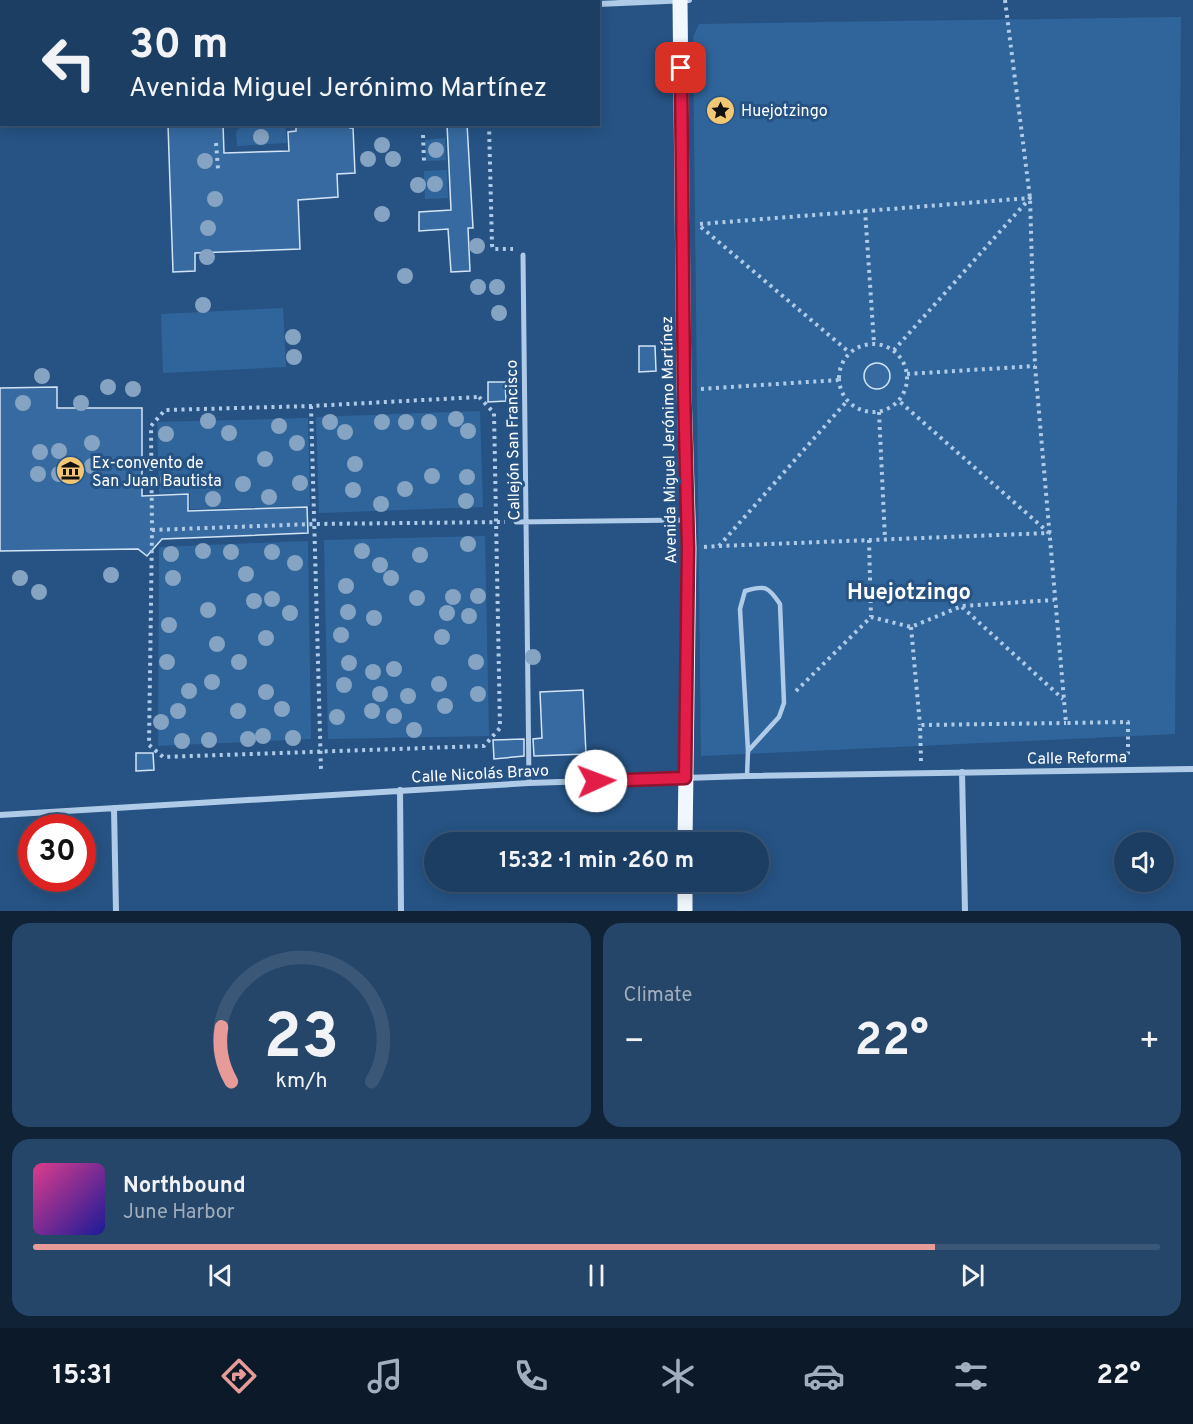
<!DOCTYPE html>
<html lang="en">
<head>
<meta charset="utf-8">
<style>
  :root { --surface:#1c3e63; --page:#254569; --text:#f1f3f6; --muted:#a0aebe; --line:#3a5778; --accent:#e69b98 }
  body { margin:0; font-family:Overpass,sans-serif; background:var(--page); color:var(--text); height:100vh; display:flex; flex-direction:column; font-size:22px; white-space:nowrap }
  * { box-sizing:border-box; margin:0 }
  p { font-size:20px; color:var(--muted) }
  .icon { flex:none; width:33px; height:33px; fill:none; stroke:currentColor; stroke-width:2; stroke-linecap:round; stroke-linejoin:round }
  .map { position:relative; height:911px; overflow:hidden }
  .side { display:flex; flex-direction:column; gap:12px; padding:12px; background:#0f2236; flex:1 }
  .side>* { flex:none }
  .guide { position:absolute; left:0px; top:0px; width:600px; height:126px; box-shadow:0 3px 15px #0003,0 0 0 2px var(--line); background:#1c3e63; color:var(--text); overflow:hidden }
  .fabs { position:absolute; left:1114px; top:832px; display:grid; gap:12px }
  .fabs a { display:grid; place-items:center; width:60px; height:60px; border-radius:50%; background:var(--surface); box-shadow:0 3px 15px #0003,0 0 0 2px var(--line); font-size:30px }
  .speed { position:absolute; left:18px; top:814px; display:flex; gap:12px; font-size:30px; font-weight:700; text-align:center }
  .speed>* { display:grid; place-content:center; width:78px; height:78px; border-radius:50%; background:var(--surface); box-shadow:0 3px 15px #0003,0 0 0 2px var(--line); line-height:1 }
  .speed .limit { border:9px solid #d22; background:#fff; color:#111 }
  .pin { position:absolute; display:grid; place-items:center; width:51px; height:51px; color:#fff; margin:-26px; border-radius:12px; box-shadow:0 3px 9px #0006 }
  .me { position:absolute; width:66px; margin:-33px; rotate:88deg; stroke-linejoin:round; filter:drop-shadow(0 0 4px #0008) }
  .turn { display:flex; align-items:center; gap:21px; height:126px; padding:0 30px; font-size:27px }
  .turn .icon { width:78px; height:78px; stroke-width:2.5 }
  .turn b { display:block; font-size:42px; line-height:51px }
  .big { font-size:45px; font-weight:700; line-height:1.1 }
  .side .card { flex:1; display:flex; flex-direction:column; justify-content:center; gap:9px; min-width:0; padding:0 21px; border-radius:18px; background:var(--page) }
  .side .dial { align-items:center; gap:0 }
  .dial svg { height:156px; overflow:visible; fill:none; stroke:var(--line); stroke-width:7; stroke-linecap:round; text-anchor:middle }
  .dial text { fill:var(--text); stroke:none }
  .song { display:flex; align-items:center; gap:18px }
  .cover { width:72px; height:72px; border-radius:9px; background:linear-gradient(135deg,hsl(330 70% 55%),hsl(240 70% 35%)) }
  .played { height:6px; border-radius:3px; background:linear-gradient(90deg,var(--accent) 80%,var(--line) 80%) }
  .keys { display:flex; justify-content:space-around; direction:ltr }
  .heat { display:flex; justify-content:space-between; align-items:center; font-size:33px; direction:ltr }
  .side .tiles { flex:1; display:grid; gap:12px; grid-template-columns:1fr 1fr }
  .card:last-child { grid-column:span 2 }
  .trip { position:absolute; left:424px; top:832px; width:345px; height:60px; border-radius:30px; background:var(--surface); box-shadow:0 3px 15px #0003,0 0 0 2px var(--line); font-weight:700; line-height:60px; text-align:center }
  .dock { display:flex; height:96px; justify-content:space-around; align-items:center; background:#0b1928; color:var(--muted) }
  .dock .icon { width:42px; height:42px }
  .dock .active { color:var(--accent) }
  .dock b { font-size:27px; color:var(--text) }
  .map>svg:first-child { display:block }
  .green { fill:#30659c }
  .building { fill:#366aa1; stroke:#d3e4f6; stroke-width:1.5 }
  .lines { fill:none; stroke-linecap:round; stroke-linejoin:round }
  .path { stroke:#afcbe8; stroke-width:4; stroke-dasharray:3 4.5; stroke-linecap:butt }
  .service { stroke:#afcbe8; stroke-width:4.5 }
  .pedestrian { stroke:#afcbe8; stroke-width:5 }
  .minor { stroke:#afcbe8; stroke-width:6 }
  .primary { stroke:#f1f7fe; stroke-width:15 }
  .tree { fill:#85a3c3 }
  .route-casing { stroke:#92132f; stroke-width:15 }
  .route { stroke:#e11d48; stroke-width:10 }
  .labels { text-anchor:middle; stroke-width:6; stroke-linejoin:round; paint-order:stroke }
  .poi-label { font-size:16px; fill:#fff; stroke:#265384; text-anchor:start }
  .street-label { font-size:16px; fill:#fff; stroke:#265384 }
  .district-label { font-size:22px; font-weight:bold; fill:#fff; stroke:#265384 }
</style>
</head>
<body>
<div class="map">
<svg width="1193" height="911" viewBox="0 0 1193 911">
  <rect width="100%" height="100%" fill="#265384"/>
  <path class="green" d="M 1181,17 L 1175,734 L 701,756 L 693,37 L 699,24 Z
    M 285,125 L 287,143 L 237,146 L 236,132 L 241,127 Z
    M 445,138 L 446,160 L 426,161 L 425,140 Z
    M 447,170 L 448,198 L 425,199 L 424,171 Z
    M 283,308 L 286,367 L 163,373 L 161,314 Z
    M 480,411 L 483,507 L 319,513 L 316,417 Z
    M 308,418 L 310,506 L 190,509 L 190,493 L 159,494 L 157,422 Z
    M 485,536 L 489,736 L 328,739 L 324,540 Z
    M 308,541 L 311,739 L 158,746 L 159,547 Z"/>
  <path class="building" d="M 223,124 L 224,153 L 289,151 L 288,132 L 296,131 L 296,124 L 350,124 L 350,128 L 353,128 L 355,173 L 337,174 L 338,197 L 298,200 L 300,249 L 195,253 L 195,271 L 173,272 L 168,125 Z
    M 447,124 L 467,124 L 473,228 L 468,228 L 470,271 L 451,272 L 448,229 L 419,231 L 419,212 L 451,210 Z
    M 639,346 L 655,346 L 656,371 L 639,372 Z
    M864 376a13 13 0 1 1 26 0a13 13 0 1 1-26 0Z
    M 488,382 L 505,382 L 506,401 L 488,402 Z
    M 57,387 L 57,408 L 142,408 L 142,496 L 188,494 L 188,511 L 307,507 L 308,533 L 162,539 L 147,556 L 138,549 L 0,551 L 0,388 Z
    M 583,690 L 586,754 L 534,756 L 533,739 L 542,738 L 540,692 Z
    M 524,739 L 524,756 L 494,759 L 493,740 Z
    M 136,753 L 153,753 L 154,770 L 136,771 Z"/>
  <g class="lines">
    <path class="path" d="M 1005,0 L 1030,198 L 1035,366 L 1066,723 L 1128,722 L 1128,758
      M 489,124 L 492,245 L 493,249 L 513,249
      M 423,135 L 424,161
      M 216,143 L 218,169
      M 865,210 L 874,343
      M 700,224 L 1030,198 L 894,350
      M 701,227 L 849,352
      M839 378a34 34 0 1 1 68 0a34 34 0 1 1-68 0Z
      M 907,374 L 1035,366
      M 701,389 L 838,380
      M 479,397 L 494,413 L 500,728 L 484,746 L 163,757 L 149,745 L 152,530 L 151,426 L 165,410 L 311,406 Z
      M 311,406 L 321,771
      M 879,412 L 885,539
      M 152,530 L 313,524 L 505,522
      M 869,540 L 871,617
      M 719,546 L 1049,533 L 899,401
      M 704,547 L 719,546 L 847,401
      M 962,607 L 1063,699
      M 911,627 L 920,725
      M 796,691 L 871,617 L 911,627 L 962,606 L 1054,600
      M 921,761 L 920,725 L 1066,723"/>
    <path class="service" d="M 747,776 L 748,751 L 740,609 L 745,591 C 765,585 768,586 780,604 L 784,703 L 779,717 L 748,751"/>
    <path class="pedestrian" d="M 523,255 L 529,783
      M 516,522 L 686,520"/>
    <path class="minor" d="M 118,0 L 118,2
      M 397,0 L 397,2
      M 598,4 L 689,0
      M 0,23 L 2,23
      M 962,772 L 965,911
      M 400,790 L 401,911
      M 114,808 L 116,911
      M 0,815 L 529,783 L 747,776 L 1193,769"/>
    <path class="primary" d="M 680,0 L 684,390 L 689,548 L 685,843
      M 685,911 L 685,882"/>
  </g>
  <g class="tree">
    <circle cx="261" cy="137" r="8"/>
    <circle cx="382" cy="145" r="8"/>
    <circle cx="436" cy="150" r="8"/>
    <circle cx="368" cy="159" r="8"/>
    <circle cx="393" cy="159" r="8"/>
    <circle cx="205" cy="161" r="8"/>
    <circle cx="435" cy="184" r="8"/>
    <circle cx="418" cy="185" r="8"/>
    <circle cx="215" cy="199" r="8"/>
    <circle cx="382" cy="214" r="8"/>
    <circle cx="208" cy="228" r="8"/>
    <circle cx="477" cy="246" r="8"/>
    <circle cx="207" cy="257" r="8"/>
    <circle cx="405" cy="276" r="8"/>
    <circle cx="478" cy="287" r="8"/>
    <circle cx="497" cy="287" r="8"/>
    <circle cx="203" cy="305" r="8"/>
    <circle cx="499" cy="313" r="8"/>
    <circle cx="293" cy="337" r="8"/>
    <circle cx="294" cy="357" r="8"/>
    <circle cx="42" cy="376" r="8"/>
    <circle cx="108" cy="387" r="8"/>
    <circle cx="133" cy="389" r="8"/>
    <circle cx="23" cy="403" r="8"/>
    <circle cx="81" cy="403" r="8"/>
    <circle cx="456" cy="419" r="8"/>
    <circle cx="208" cy="421" r="8"/>
    <circle cx="330" cy="422" r="8"/>
    <circle cx="382" cy="422" r="8"/>
    <circle cx="406" cy="422" r="8"/>
    <circle cx="429" cy="422" r="8"/>
    <circle cx="279" cy="426" r="8"/>
    <circle cx="468" cy="431" r="8"/>
    <circle cx="345" cy="432" r="8"/>
    <circle cx="229" cy="433" r="8"/>
    <circle cx="166" cy="434" r="8"/>
    <circle cx="92" cy="443" r="8"/>
    <circle cx="297" cy="443" r="8"/>
    <circle cx="59" cy="451" r="8"/>
    <circle cx="40" cy="452" r="8"/>
    <circle cx="265" cy="459" r="8"/>
    <circle cx="355" cy="464" r="8"/>
    <circle cx="92" cy="466" r="8"/>
    <circle cx="38" cy="474" r="8"/>
    <circle cx="59" cy="474" r="8"/>
    <circle cx="432" cy="476" r="8"/>
    <circle cx="467" cy="477" r="8"/>
    <circle cx="168" cy="480" r="8"/>
    <circle cx="300" cy="483" r="8"/>
    <circle cx="243" cy="484" r="8"/>
    <circle cx="405" cy="489" r="8"/>
    <circle cx="353" cy="490" r="8"/>
    <circle cx="269" cy="497" r="8"/>
    <circle cx="213" cy="499" r="8"/>
    <circle cx="466" cy="501" r="8"/>
    <circle cx="381" cy="504" r="8"/>
    <circle cx="468" cy="544" r="8"/>
    <circle cx="203" cy="551" r="8"/>
    <circle cx="362" cy="551" r="8"/>
    <circle cx="231" cy="552" r="8"/>
    <circle cx="272" cy="552" r="8"/>
    <circle cx="171" cy="554" r="8"/>
    <circle cx="420" cy="555" r="8"/>
    <circle cx="295" cy="563" r="8"/>
    <circle cx="380" cy="565" r="8"/>
    <circle cx="246" cy="574" r="8"/>
    <circle cx="111" cy="575" r="8"/>
    <circle cx="20" cy="578" r="8"/>
    <circle cx="173" cy="578" r="8"/>
    <circle cx="391" cy="578" r="8"/>
    <circle cx="346" cy="586" r="8"/>
    <circle cx="39" cy="592" r="8"/>
    <circle cx="478" cy="596" r="8"/>
    <circle cx="453" cy="597" r="8"/>
    <circle cx="417" cy="598" r="8"/>
    <circle cx="272" cy="599" r="8"/>
    <circle cx="254" cy="601" r="8"/>
    <circle cx="208" cy="610" r="8"/>
    <circle cx="348" cy="612" r="8"/>
    <circle cx="290" cy="613" r="8"/>
    <circle cx="447" cy="613" r="8"/>
    <circle cx="469" cy="616" r="8"/>
    <circle cx="374" cy="618" r="8"/>
    <circle cx="169" cy="625" r="8"/>
    <circle cx="341" cy="635" r="8"/>
    <circle cx="442" cy="637" r="8"/>
    <circle cx="266" cy="638" r="8"/>
    <circle cx="217" cy="644" r="8"/>
    <circle cx="533" cy="657" r="8"/>
    <circle cx="167" cy="662" r="8"/>
    <circle cx="239" cy="662" r="8"/>
    <circle cx="476" cy="662" r="8"/>
    <circle cx="349" cy="663" r="8"/>
    <circle cx="394" cy="669" r="8"/>
    <circle cx="373" cy="672" r="8"/>
    <circle cx="212" cy="682" r="8"/>
    <circle cx="439" cy="684" r="8"/>
    <circle cx="344" cy="685" r="8"/>
    <circle cx="189" cy="691" r="8"/>
    <circle cx="266" cy="692" r="8"/>
    <circle cx="380" cy="694" r="8"/>
    <circle cx="478" cy="694" r="8"/>
    <circle cx="408" cy="696" r="8"/>
    <circle cx="445" cy="706" r="8"/>
    <circle cx="282" cy="709" r="8"/>
    <circle cx="178" cy="711" r="8"/>
    <circle cx="238" cy="711" r="8"/>
    <circle cx="372" cy="711" r="8"/>
    <circle cx="394" cy="716" r="8"/>
    <circle cx="337" cy="717" r="8"/>
    <circle cx="161" cy="722" r="8"/>
    <circle cx="414" cy="730" r="8"/>
    <circle cx="263" cy="736" r="8"/>
    <circle cx="293" cy="738" r="8"/>
    <circle cx="248" cy="739" r="8"/>
    <circle cx="209" cy="740" r="8"/>
    <circle cx="182" cy="741" r="8"/>
  </g>
  <g class="lines">
    <defs>
      <path id="route" d="M 596,781 L 685,778 L 688,548 L 684,390 L 681,68"/>
    </defs>
    <use href="#route" class="route-casing"/>
    <use href="#route" class="route"/>
  </g>
  <defs>
    <symbol id="sight-disc" viewBox="-11 -11 22 22"><circle r="9.5" fill="#f1c774" stroke="#265384"/><path d="M0-6L1.8-2.2L6-1.7L2.9 1.2L3.7 5.4L0 3.3L-3.7 5.4L-2.9 1.2L-6-1.7L-1.8-2.2Z" fill="#111"/></symbol>
    <symbol id="museum-disc" viewBox="-11 -11 22 22"><circle r="9.5" fill="#f1c774" stroke="#265384"/><path d="M0-6L6-3V-2H-6V-3ZM-5-1h2V3h-2ZM-1-1h2V3h-2ZM3-1h2V3H3ZM-6 4H6V6H-6Z" fill="#111"/></symbol>
  </defs>
  <g fill-rule="evenodd">
    <use href="#sight-disc" x="704" y="94" width="33" height="33"/>
    <use href="#museum-disc" x="54" y="454" width="33" height="33"/>
  </g>
  <g class="labels">
    <g class="poi-label">
      <text x="741" y="116">Huejotzingo</text>
      <text x="92" y="468">Ex-convento de<tspan x="92" dy="18">San Juan Bautista</tspan></text>
    </g>
    <g class="street-label">
      <text transform="translate(512 440) rotate(-91)" y="6">Callejón San Francisco</text>
      <text transform="translate(668 440) rotate(-91)" y="6">Avenida Miguel Jerónimo Martínez</text>
      <text transform="translate(1077 757) rotate(-1)" y="6">Calle Reforma</text>
      <text transform="translate(480 773) rotate(-3)" y="6">Calle Nicolás Bravo</text>
    </g>
    <g class="district-label">
      <text x="909" y="599">Huejotzingo</text>
    </g>
  </g>
</svg>
<div class="fabs">
<a><svg class="icon" aria-label="sound" viewBox="0 0 24 24"><path d="M4 9h4l5-4v14l-5-4H4zM17 9q2 3 0 6"/></svg></a>
</div>
<div class="speed"><div class="limit">30</div></div>
<div class="pin" style="left:681px;top:68px;background:#d93025"><svg class="icon" aria-label="arrive" viewBox="0 0 24 24"><path d="M6 21V4h12l-3 4 3 4H6"/></svg></div>
<svg class="me" style="left:596px;top:781px" viewBox="-20 -20 40 40"><circle r="19" fill="#fff"/><path d="M0-13L10 11 0 6-10 11z" fill="#e11d48"/></svg>
<div class="trip">15:32 · 1 min · 260 m</div>
<div class="guide">
<div class="turn"><svg class="icon" aria-label="left" viewBox="0 0 24 24"><path d="M17 20v-9H6M10 6l-5 5 5 5"/></svg><div><b>30 m</b>Avenida Miguel Jerónimo Martínez</div></div>
</div>
</div>
<section class="side">
<div class="tiles">
<div class="card dial"><svg viewBox="0 0 100 80">
<path d="M14 69A42 42 0 1 1 86 69"/>
<path d="M14 69A42 42 0 0 1 9 41" stroke="#e69b98"/>
<text x="50" y="56" font-size="32" font-weight="700">23</text>
<text x="50" y="72" font-size="11">km/h</text>
</svg></div>
<div class="card"><p>Climate</p>
<div class="heat"><a>−</a><b class="big">22°</b><a>+</a></div>
</div>
<div class="card">
<div class="song"><i class="cover"></i><div><b>Northbound</b><p>June Harbor</p></div></div>
<div class="played"></div>
<div class="keys"><svg class="icon" aria-label="previous" viewBox="0 0 24 24"><path d="M18 5L8 12l10 7zM5 5v14"/></svg><svg class="icon" aria-label="pause" viewBox="0 0 24 24"><path d="M8 5v14M16 5v14"/></svg><svg class="icon" aria-label="next" viewBox="0 0 24 24"><path d="M6 5l10 7-10 7zM19 5v14"/></svg></div>
</div>
</div>
</section>
<nav class="dock">
<b>15:31</b>
<svg class="icon active" aria-label="directions" viewBox="0 0 24 24"><path d="M12 3l9 9-9 9-9-9zM9 14v-3h6M13 9l2 2-2 2"/></svg>
<svg class="icon" aria-label="music" viewBox="0 0 24 24"><path d="M9 18V5l10-2v13"/><circle cx="6" cy="18" r="3"/><circle cx="16" cy="16" r="3"/></svg>
<svg class="icon" aria-label="phone" viewBox="0 0 24 24"><path d="M5 4h4l2 5-3 2q2 4 5 5l2-3 5 2v4C11 20 4 13 5 4z"/></svg>
<svg class="icon" aria-label="climate" viewBox="0 0 24 24"><path d="M12 3v18M4 7l16 10M4 17L20 7"/></svg>
<svg class="icon" aria-label="car" viewBox="0 0 24 24"><path d="M5 17H2v-5l4-1 3-4h7l3 4 3 1v5h-3M9 17h6M6 11h13"/><circle cx="7" cy="17" r="2"/><circle cx="17" cy="17" r="2"/></svg>
<svg class="icon" aria-label="filters" viewBox="0 0 24 24"><path d="M4 7h16M4 17h16"/><circle cx="9" cy="7" r="2"/><circle cx="15" cy="17" r="2"/></svg>
<b>22°</b>
</nav>
</body>
</html>
